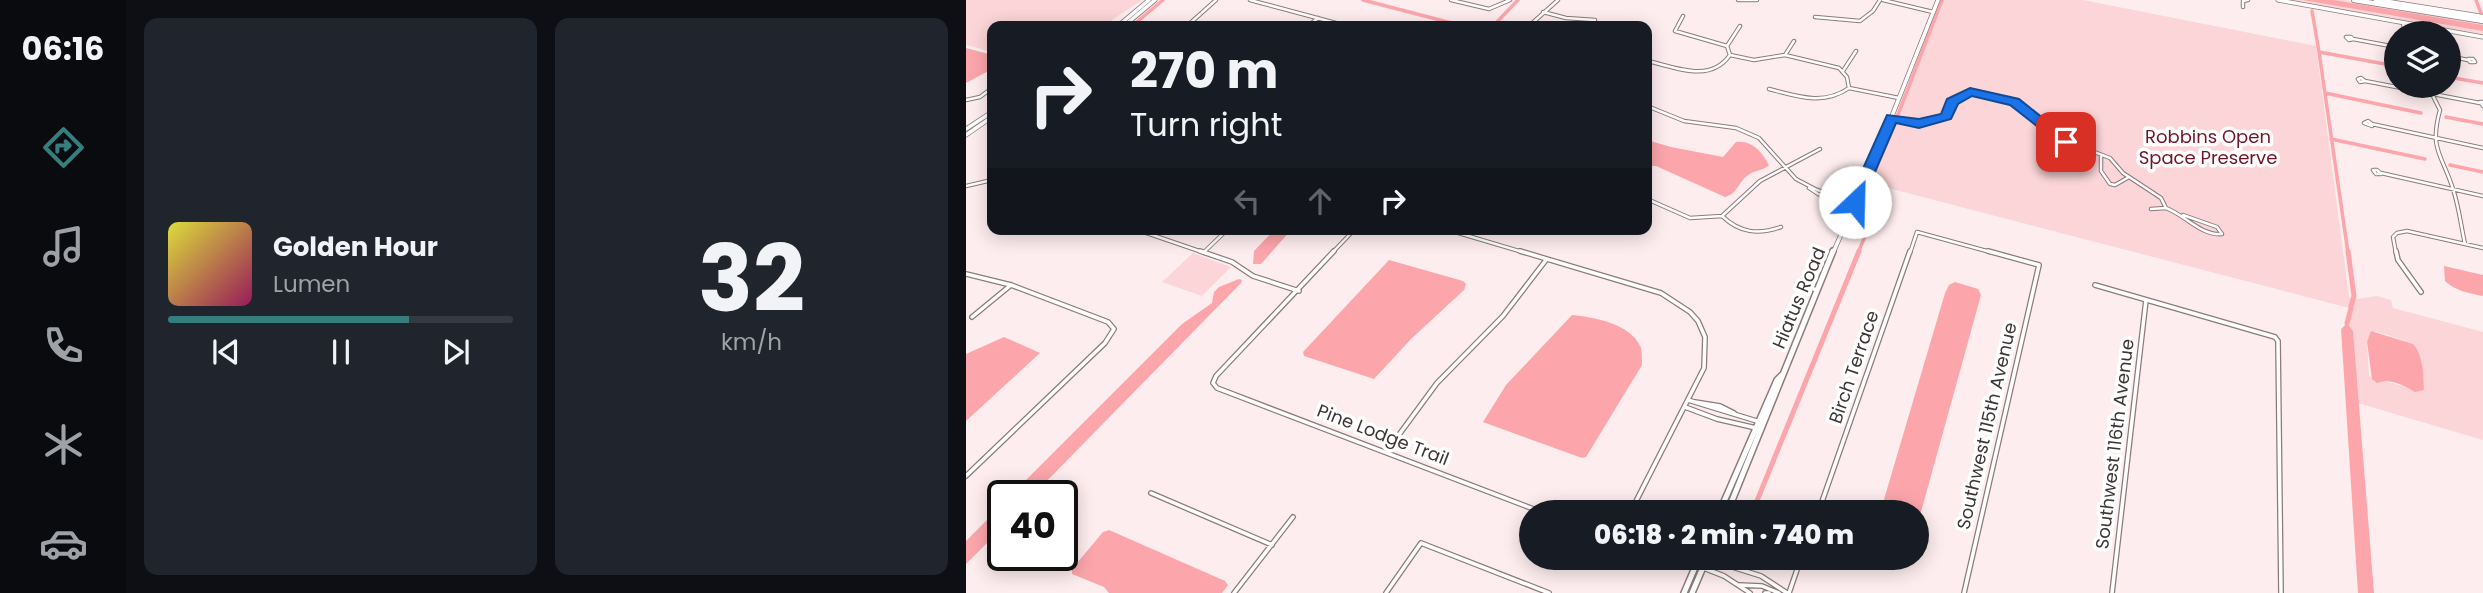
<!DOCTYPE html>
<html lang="en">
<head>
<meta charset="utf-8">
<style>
  :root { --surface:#171b24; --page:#20242c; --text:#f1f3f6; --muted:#9ea1a6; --line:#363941; --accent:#357e7d }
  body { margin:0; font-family:Poppins,sans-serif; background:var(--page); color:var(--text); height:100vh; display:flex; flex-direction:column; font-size:26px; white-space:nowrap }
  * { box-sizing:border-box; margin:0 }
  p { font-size:23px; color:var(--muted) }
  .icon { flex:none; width:38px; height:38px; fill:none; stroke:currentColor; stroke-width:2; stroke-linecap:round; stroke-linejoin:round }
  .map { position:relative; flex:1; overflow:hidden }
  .side { display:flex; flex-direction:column; gap:18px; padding:18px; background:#0d0f14; width:840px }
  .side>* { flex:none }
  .hud { position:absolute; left:21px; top:21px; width:665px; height:214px; border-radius:14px; box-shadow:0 4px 18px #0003; background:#171b24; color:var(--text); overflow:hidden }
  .controls { position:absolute; left:1418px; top:21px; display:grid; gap:14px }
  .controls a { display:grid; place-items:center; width:77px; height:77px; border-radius:50%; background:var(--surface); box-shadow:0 4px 18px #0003; font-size:35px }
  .speed { position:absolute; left:21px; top:480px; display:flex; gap:14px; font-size:35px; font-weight:700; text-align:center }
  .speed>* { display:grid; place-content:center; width:91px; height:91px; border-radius:50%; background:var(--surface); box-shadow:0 4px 18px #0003; line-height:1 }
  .speed .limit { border:4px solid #111; border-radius:10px; background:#fff; color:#111 }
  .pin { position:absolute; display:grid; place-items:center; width:60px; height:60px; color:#fff; margin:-30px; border-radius:14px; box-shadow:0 4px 10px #0006 }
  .me { position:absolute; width:77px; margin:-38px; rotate:24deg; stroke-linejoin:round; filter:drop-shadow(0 0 5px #0008) }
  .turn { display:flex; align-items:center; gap:24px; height:147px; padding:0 28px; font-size:32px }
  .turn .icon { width:91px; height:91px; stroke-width:2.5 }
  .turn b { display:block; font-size:49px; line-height:60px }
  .lanes { display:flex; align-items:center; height:66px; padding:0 28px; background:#0003; justify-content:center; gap:35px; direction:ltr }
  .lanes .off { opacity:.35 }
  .side .tile { flex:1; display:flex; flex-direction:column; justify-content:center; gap:10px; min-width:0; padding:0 24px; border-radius:14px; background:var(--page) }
  .side .dial { align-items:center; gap:0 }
  .dial b { font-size:91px; line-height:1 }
  .song { display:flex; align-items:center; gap:21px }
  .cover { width:84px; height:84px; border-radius:10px; background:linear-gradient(135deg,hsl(60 70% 55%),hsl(330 70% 35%)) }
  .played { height:7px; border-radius:4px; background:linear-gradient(90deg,var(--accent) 70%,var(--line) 70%) }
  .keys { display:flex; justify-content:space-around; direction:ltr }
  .side .tiles { flex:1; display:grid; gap:18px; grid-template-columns:repeat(2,1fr) }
  .trip { position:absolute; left:553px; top:500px; width:410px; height:70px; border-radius:35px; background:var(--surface); box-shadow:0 4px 18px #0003; font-weight:800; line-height:70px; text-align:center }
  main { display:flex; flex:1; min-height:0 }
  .tabs { display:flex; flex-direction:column; width:126px; justify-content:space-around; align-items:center; background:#090b0e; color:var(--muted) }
  .tabs .icon { width:49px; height:49px }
  .tabs .selected { color:var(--accent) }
  .tabs b { font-size:32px; color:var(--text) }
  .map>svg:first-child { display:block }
  .green { fill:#fbd5d7; fill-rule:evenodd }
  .water { fill:#fca6ac }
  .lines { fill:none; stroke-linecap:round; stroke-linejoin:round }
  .canal-far1 { stroke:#fca6ac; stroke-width:3.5 }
  .canal { stroke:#fca6ac; stroke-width:5 }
  .street-far1-casing { stroke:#8d7a7b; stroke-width:4.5 }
  .street-casing { stroke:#8d7a7b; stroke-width:6 }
  .secondary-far1-casing { stroke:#8d7a7b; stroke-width:5 }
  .secondary-casing { stroke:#8d7a7b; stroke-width:8 }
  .primary-casing { stroke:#8d7a7b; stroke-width:6 }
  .street-far1 { stroke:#fff; stroke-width:2.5 }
  .street { stroke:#fff; stroke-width:3.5 }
  .secondary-far1 { stroke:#fff; stroke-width:3.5 }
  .secondary { stroke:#fff; stroke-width:5 }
  .primary { stroke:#fff; stroke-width:4.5 }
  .route { fill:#1a73e8; stroke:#114b97; stroke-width:2 }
  .labels { text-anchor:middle; stroke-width:7; stroke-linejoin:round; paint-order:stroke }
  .park-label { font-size:18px; fill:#721428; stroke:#fff }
  .street-label { font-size:18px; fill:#3e3636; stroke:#fff }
</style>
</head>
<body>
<main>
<nav class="tabs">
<b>06:16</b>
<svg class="icon selected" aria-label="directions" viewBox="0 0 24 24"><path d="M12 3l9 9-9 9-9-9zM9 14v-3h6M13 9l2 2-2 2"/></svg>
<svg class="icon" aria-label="music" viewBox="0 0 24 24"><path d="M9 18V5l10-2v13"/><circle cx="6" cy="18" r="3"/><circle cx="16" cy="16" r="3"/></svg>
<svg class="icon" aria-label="phone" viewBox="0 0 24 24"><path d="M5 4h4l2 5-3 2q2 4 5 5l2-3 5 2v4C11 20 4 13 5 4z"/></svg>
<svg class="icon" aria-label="climate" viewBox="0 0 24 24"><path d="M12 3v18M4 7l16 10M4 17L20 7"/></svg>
<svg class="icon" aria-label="car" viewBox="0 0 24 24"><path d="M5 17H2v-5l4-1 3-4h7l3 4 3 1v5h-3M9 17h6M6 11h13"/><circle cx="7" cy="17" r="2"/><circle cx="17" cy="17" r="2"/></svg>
</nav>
<section class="side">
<div class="tiles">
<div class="tile">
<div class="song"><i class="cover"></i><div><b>Golden Hour</b><p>Lumen</p></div></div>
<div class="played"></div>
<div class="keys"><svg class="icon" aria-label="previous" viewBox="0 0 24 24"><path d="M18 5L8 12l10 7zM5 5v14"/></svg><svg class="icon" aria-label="pause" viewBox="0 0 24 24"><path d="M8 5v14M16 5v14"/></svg><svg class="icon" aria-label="next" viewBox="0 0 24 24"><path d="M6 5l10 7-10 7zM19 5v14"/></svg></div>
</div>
<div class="tile dial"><b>32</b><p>km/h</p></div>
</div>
</section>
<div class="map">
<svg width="1517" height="593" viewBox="0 0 1517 593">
  <rect width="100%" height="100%" fill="#feedee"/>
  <path class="green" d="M 0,0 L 176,0 L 137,26 L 26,26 L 26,52 L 0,45 Z
    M 976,0 L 1117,0 L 1350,46 L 1383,297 L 1390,299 L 1411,296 L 1425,300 L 1427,308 L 1517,332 L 1517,440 L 1392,403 L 1387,331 L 1381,323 L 1383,308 L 907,184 ZM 1410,331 L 1447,344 C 1458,368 1461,368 1445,390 C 1431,382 1418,383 1403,376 L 1401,342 Z
    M 1315,0 L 1379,0 L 1507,21 L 1517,23 L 1517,36 Z
    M 227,253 L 265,267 L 236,296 L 196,282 Z"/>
  <path class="water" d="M 1337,0 L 1367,0 L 1517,25 L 1517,31 Z
    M 0,48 L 26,55 L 26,69 L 0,83 Z
    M 681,140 L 705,147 L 757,157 L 770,142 C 786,140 796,152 803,165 C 797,171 788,170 781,176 C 772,183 771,194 759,197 L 690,166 L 681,166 Z
    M 309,229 L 326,229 L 295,264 L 287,264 L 288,251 Z
    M 423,260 L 497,281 L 500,284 L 498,290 L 445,339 L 408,379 L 338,356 L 337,352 Z
    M 1478,266 L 1517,275 L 1517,296 C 1502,293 1490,291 1479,281 Z
    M 273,279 L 276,280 L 275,283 L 67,495 L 45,495 L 216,324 L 246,303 L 248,292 L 253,287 Z
    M 989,282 L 1012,289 L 1015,295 L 950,530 L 950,513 L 914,513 L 979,293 L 983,285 Z
    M 606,315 C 628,317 666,324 675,348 C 676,352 676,360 676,365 L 620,457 L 616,458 L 517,422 L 540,385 Z
    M 1381,323 L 1387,331 L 1408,593 L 1392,593 L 1375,329 Z
    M 1405,331 L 1447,344 C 1458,357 1457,374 1458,390 L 1449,392 C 1436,385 1425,378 1411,383 L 1406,379 L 1401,342 Z
    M 38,337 L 74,353 L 0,421 L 0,354 Z
    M 37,504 L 37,527 L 0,564 L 0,541 Z
    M 143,530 L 259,581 L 262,585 L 256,593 L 143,593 L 138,587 L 106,574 L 106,569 L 137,532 Z"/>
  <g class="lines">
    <path class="canal-far1" d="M 397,0 L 497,26
      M 1510,0 L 1517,18
      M 1346,11 L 1353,52 L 1430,66
      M 166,26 L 197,0
      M 527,26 L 552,0
      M 1353,52 L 1382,253
      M 1482,77 L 1517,83
      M 1359,93 L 1455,113
      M 931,117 L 976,0
      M 1480,117 L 1517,124
      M 1365,139 L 1459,159
      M 1484,165 L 1517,172
      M 904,184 L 930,120
      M 902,188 L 901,191 L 904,192
      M 892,253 L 916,195 L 911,194"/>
    <path class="canal" d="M 1382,251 L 1388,296 L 1385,306
      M 1381,323 L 1385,308
      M 786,513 L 893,251"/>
    <defs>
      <path id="street-far1" d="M 284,0 L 381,26
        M 485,0 L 523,9 L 544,0
        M 772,0 L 791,0
        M 917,0 L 967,12
        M 1277,7 L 1277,1 L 1282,0
        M 577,12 L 600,18 L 629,20
        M 717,16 L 709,31 L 761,46 L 764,55 L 788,60 L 819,55 L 873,68 L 881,77 L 883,88
        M 849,17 L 894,21 L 907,11 L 914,0
        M 1437,23 L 1439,33
        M 221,26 L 250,0
        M 342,26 L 352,18
        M 563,26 L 592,0
        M 1380,37 L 1385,37 L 1387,39 L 1383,40 Z
        M 1387,39 L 1430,47
        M 761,46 L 774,26
        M 819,55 L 828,41
        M 1482,56 L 1502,60
        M 1502,59 L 1507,59 L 1509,62 L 1504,62 Z
        M 686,62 C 713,69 745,82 764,55
        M 877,71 L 890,51
        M 1395,78 L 1399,81 L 1394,82 L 1392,79 Z
        M 1399,81 L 1514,103
        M 1462,86 L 1474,110 C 1463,150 1476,154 1487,189 C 1493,207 1495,226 1499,244
        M 883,88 L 933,98
        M 803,89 C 831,96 857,106 883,88
        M 0,100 L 14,97 L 26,88
        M 1517,102 L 1514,102 L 1517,106
        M 681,106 L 718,121 L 770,128 L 793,138 L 830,179 L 851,190 L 889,202
        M 925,117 L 952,124 L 980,117 L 986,102 L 1005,92 L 1049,102 L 1062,115 L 1083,127 L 1094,139 L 1144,158 L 1157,173 L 1195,198 L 1200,208 C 1219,215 1235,236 1256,234 L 1251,227 L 1217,215
        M 1402,121 L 1406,124 L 1406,126 L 1398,123 Z
        M 1406,124 L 1517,148
        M 1135,155 L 1135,171 L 1144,184 L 1149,185 L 1163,177
        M 1407,170 L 1411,170 L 1415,174 L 1410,174 Z
        M 1415,173 L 1517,196
        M 0,186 L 26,180
        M 843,188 L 852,194 L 888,204
        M 681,199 L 724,218 L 756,216 L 794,181 L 854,149
        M 1185,209 L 1200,208
        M 756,216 C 774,233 792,235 815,227
        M 169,229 L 239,253
        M 479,229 L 560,253
        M 238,252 L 262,229
        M 366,253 L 389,229
        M 944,253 L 951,232 L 1028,253
        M 1430,253 L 1427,237 L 1431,233 L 1441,231 L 1517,248"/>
      <path id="street" d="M 234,251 L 266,262 L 287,276 L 333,291
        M 368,251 L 250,376 L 247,383 L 251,388 L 578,513
        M 554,251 L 695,293 L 724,312 L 732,321 L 739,337 L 738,368 L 664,513
        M 1430,251 L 1432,260 L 1455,292
        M 0,274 L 45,285 L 142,322 L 148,329 L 139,343 L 0,476
        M 831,284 L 851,290
        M 1129,285 L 1309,337 L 1312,341 L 1315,593
        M 6,317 L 45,285
        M 722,400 L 794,422
        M 729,402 L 754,406 L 768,413
        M 719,407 L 751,419 L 790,428
        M 421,451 L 471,383 L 537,316 L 580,260
        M 185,493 L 306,545
        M 852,513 L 944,251
        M 741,559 L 795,576 L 821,593
        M 730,565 L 758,576 L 784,593
        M 773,585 L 796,586 L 813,593
        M 268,593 L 327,517
        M 420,593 L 455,543 L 583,593
        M 799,593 L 803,593
        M 823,593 L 835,558
        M 998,593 L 1073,265 L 1022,251
        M 1146,593 L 1180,300"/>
      <path id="secondary-far1" d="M 1312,0 L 1517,37
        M 152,26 L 183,0
        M 158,26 L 189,0
        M 0,129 L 26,112
        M 0,135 L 26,117
        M 867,253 L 920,131 L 972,0"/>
      <path id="secondary" d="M 753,513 L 811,380 L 816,375
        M 761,513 L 867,251
        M 718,593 L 733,558
        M 726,593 L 741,558"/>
      <path id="primary" d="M 1388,0 L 1517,21
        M 1410,0 L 1517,17"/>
    </defs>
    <use href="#street-far1" class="street-far1-casing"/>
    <use href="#street" class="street-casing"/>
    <use href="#secondary-far1" class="secondary-far1-casing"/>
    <use href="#secondary" class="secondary-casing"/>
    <use href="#primary" class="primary-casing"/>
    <use href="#street-far1" class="street-far1"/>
    <use href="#street" class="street"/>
    <use href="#secondary-far1" class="secondary-far1"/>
    <use href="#secondary" class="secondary"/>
    <use href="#primary" class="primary"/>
  </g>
  <path class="route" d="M 1004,88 L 1053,99 L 1107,142 L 1100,146 L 1095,145 L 1044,105 L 1006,96 L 992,104 L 985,119 L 953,128 L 930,123 L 896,202 L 894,205 L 884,205 L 882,202 L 921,115 L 953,119 L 975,114 L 981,99 Z"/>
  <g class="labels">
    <g class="park-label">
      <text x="1242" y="143">Robbins Open<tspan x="1242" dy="21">Space Preserve</tspan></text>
    </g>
    <g class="street-label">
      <text transform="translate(833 298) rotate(-67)" y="6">Hiatus Road</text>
      <text transform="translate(888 367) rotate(-71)" y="6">Birch Terrace</text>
      <text transform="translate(1021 426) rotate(-77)" y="6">Southwest 115th Avenue</text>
      <text transform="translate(417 435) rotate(21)" y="6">Pine Lodge Trail</text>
      <text transform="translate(1149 444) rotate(-83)" y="6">Southwest 116th Avenue</text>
    </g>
  </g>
</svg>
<div class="controls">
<a><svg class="icon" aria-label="layers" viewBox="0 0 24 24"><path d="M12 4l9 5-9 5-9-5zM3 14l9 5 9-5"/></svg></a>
</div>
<div class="speed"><div class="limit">40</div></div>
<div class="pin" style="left:1100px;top:142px;background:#d93025"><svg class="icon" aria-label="arrive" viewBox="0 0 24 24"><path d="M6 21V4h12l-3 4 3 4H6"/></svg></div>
<svg class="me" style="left:889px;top:202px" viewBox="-20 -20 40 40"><circle r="19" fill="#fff"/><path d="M0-13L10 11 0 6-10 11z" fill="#1a73e8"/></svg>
<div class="trip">06:18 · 2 min · 740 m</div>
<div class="hud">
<div class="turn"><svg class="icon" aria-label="right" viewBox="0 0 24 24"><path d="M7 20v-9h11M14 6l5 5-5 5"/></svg><div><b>270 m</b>Turn right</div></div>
<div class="lanes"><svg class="icon off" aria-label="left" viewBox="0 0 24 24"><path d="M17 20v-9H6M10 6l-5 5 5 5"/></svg><svg class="icon off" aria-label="ahead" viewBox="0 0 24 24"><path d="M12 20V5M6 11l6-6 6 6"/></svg><svg class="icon" aria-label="right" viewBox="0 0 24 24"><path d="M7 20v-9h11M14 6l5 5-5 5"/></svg></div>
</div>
</div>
</main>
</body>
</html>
